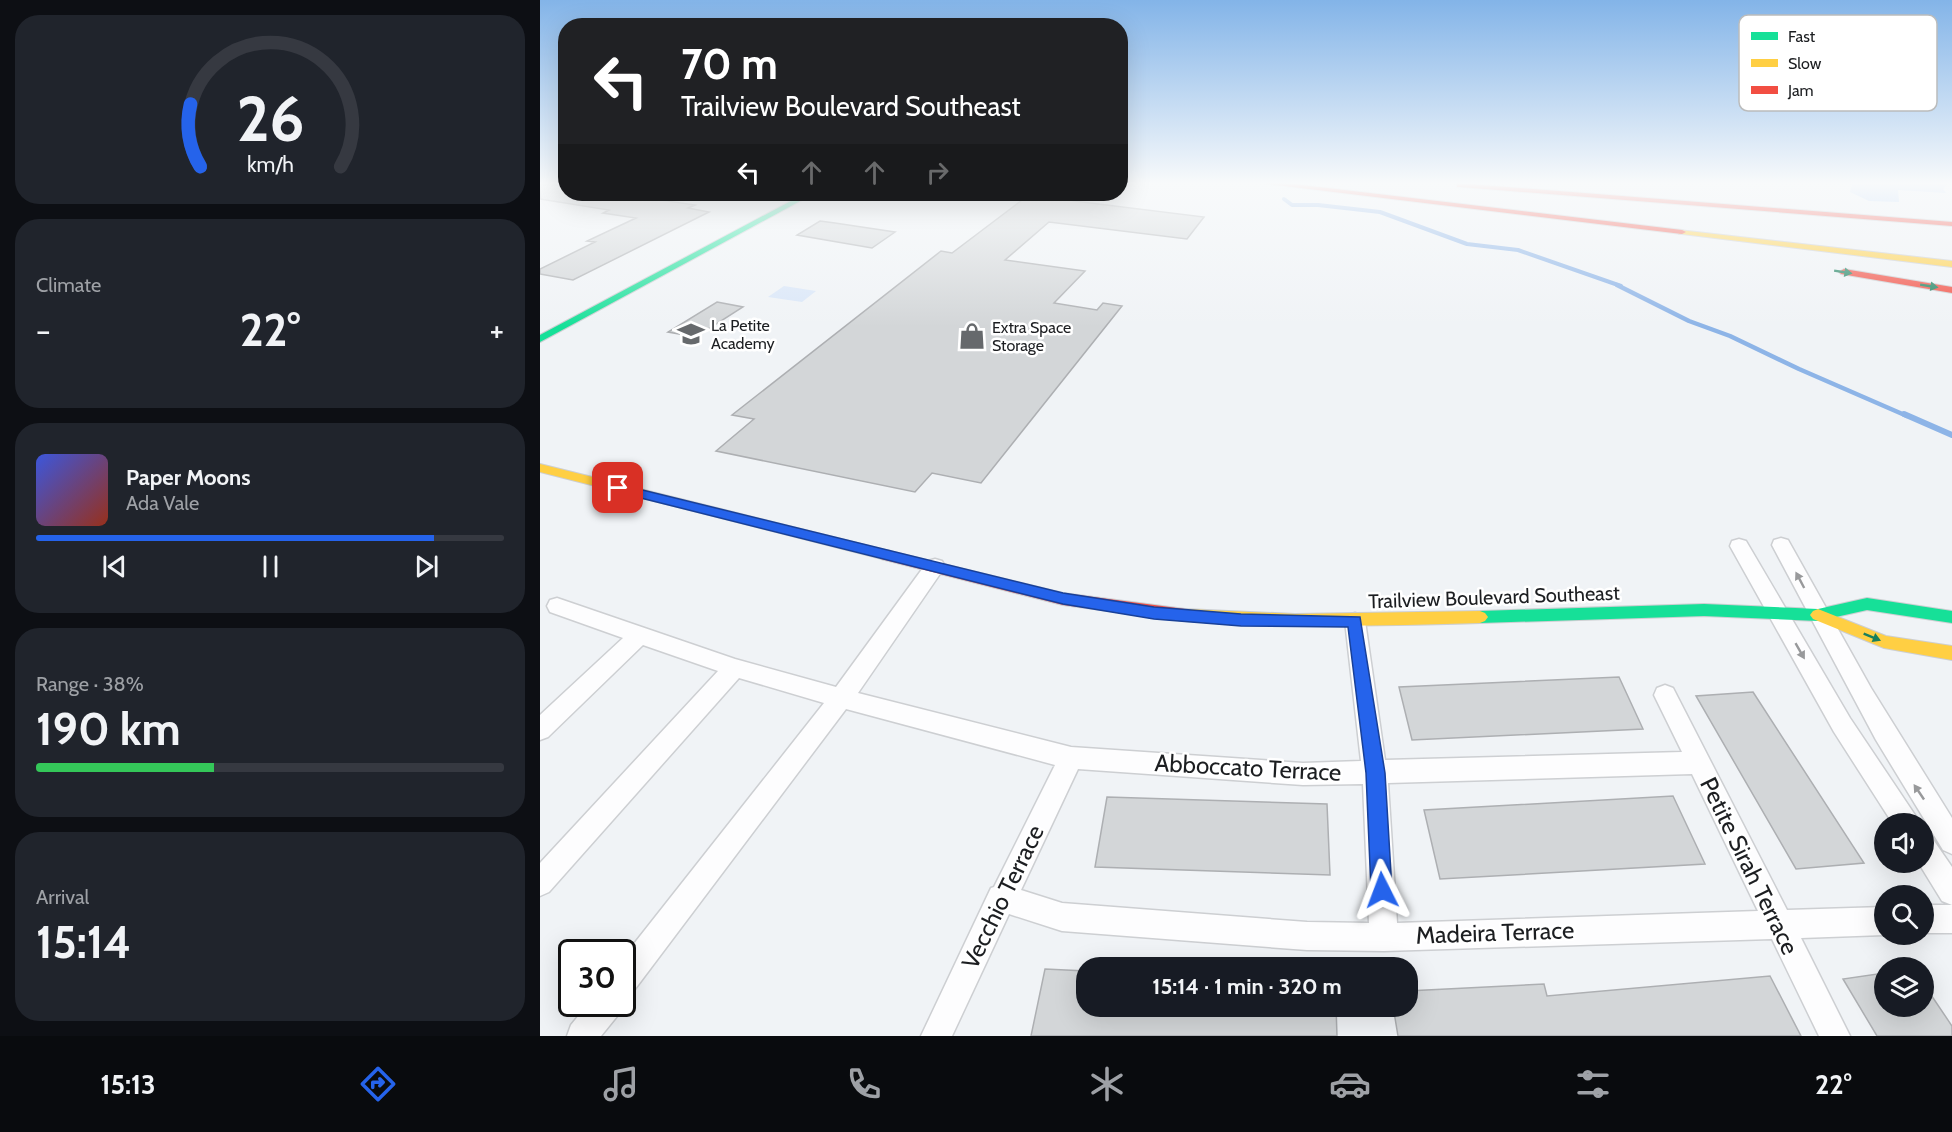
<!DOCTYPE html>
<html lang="en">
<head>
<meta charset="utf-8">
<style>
  :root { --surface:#171b24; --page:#20242c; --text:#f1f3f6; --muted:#9ea1a6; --line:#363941; --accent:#2563eb }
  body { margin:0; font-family:Cabin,sans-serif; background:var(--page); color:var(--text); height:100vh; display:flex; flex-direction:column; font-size:22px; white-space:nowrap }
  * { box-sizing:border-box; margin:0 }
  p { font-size:20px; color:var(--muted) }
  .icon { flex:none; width:33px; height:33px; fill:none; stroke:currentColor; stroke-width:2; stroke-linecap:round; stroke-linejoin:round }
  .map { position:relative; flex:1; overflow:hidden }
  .details { display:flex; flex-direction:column; gap:15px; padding:15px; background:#0d0f14; width:540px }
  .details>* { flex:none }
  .banner { position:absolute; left:18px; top:18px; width:570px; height:183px; border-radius:24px; box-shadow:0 6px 24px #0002; background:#202124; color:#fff; overflow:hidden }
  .tools { position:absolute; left:1334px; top:813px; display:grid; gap:12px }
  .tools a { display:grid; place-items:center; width:60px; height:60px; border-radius:50%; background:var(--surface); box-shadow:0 6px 24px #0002; font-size:30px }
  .speed { position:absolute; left:18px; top:939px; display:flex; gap:12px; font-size:30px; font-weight:700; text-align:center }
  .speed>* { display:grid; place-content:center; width:78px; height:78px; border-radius:50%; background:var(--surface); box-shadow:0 6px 24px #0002; line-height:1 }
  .speed .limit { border:3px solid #111; border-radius:9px; background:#fff; color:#111 }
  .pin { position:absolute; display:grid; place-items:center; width:51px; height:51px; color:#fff; margin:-26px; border-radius:12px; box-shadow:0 3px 9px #0006 }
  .me { position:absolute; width:66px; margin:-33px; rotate:357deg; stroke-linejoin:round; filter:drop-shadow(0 0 4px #0008) }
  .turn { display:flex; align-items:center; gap:21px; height:126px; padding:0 24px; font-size:27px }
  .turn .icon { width:78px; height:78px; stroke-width:2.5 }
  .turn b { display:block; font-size:42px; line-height:51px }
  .lanes { display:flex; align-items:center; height:57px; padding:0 24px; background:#0003; justify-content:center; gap:30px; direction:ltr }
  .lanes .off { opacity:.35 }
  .big { font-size:45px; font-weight:700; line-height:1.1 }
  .details .card { flex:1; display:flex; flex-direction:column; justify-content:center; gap:9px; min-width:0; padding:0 21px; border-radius:24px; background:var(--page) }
  .details .dial { align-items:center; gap:0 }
  .dial svg { height:156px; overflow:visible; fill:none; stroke:var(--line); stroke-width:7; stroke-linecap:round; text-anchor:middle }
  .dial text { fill:var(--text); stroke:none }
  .song { display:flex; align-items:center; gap:18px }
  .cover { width:72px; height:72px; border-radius:9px; background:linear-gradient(135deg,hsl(230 70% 55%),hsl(10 70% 35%)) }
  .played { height:6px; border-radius:3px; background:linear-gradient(90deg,var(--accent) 85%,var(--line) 85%) }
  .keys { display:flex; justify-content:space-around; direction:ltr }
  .heat { display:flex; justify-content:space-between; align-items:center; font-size:33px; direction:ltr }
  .charge { height:9px; border-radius:4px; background:linear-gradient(90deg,#34c759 38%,var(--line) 0) }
  .trip { position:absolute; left:536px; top:957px; width:342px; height:60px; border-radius:24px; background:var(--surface); box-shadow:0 6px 24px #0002; font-weight:700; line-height:60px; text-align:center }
  .tab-bar { display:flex; height:96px; justify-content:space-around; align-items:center; background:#090b0e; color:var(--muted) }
  .tab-bar .icon { width:42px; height:42px }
  .tab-bar .current { color:var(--accent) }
  .tab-bar b { font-size:27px; color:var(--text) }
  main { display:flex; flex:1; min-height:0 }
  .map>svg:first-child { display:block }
  .green { fill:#d9e6f8 }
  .forest { fill:#afcff9 }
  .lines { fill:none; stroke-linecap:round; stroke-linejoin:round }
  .stream-far2 { stroke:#8db4e7; stroke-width:4 }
  .stream-far1 { stroke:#8db4e7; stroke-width:4.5 }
  .stream { stroke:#8db4e7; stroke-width:6 }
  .building { fill:#d3d6d8; stroke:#adafb2; stroke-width:1.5 }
  .street-casing { stroke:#cdcfd2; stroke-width:3 }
  .fast-casing { stroke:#cdcfd2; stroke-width:2 }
  .slow-casing { stroke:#cdcfd2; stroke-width:2 }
  .jam-casing { stroke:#cdcfd2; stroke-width:2 }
  .street { fill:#fdfdfe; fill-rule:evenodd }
  .fast { fill:#16e098; fill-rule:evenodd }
  .slow { fill:#ffcf43; fill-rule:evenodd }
  .jam { fill:#f24e42; fill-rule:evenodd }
  .oneway { fill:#197f5c }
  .oneway2 { fill:#98999b }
  .route { fill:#2563eb; stroke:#184099; stroke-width:1.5 }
  .labels { text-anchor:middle; stroke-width:5; stroke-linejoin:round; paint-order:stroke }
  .far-poi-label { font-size:16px; fill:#1c1e21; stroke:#fff; text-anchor:start }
  .street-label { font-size:20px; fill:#1c1e21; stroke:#fff }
  .near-street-label { font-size:24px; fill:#1c1e21; stroke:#fff }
  .key { fill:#fff; stroke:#bbbcbc; stroke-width:1.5 }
  .key-label { font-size:16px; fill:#1c1e21 }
</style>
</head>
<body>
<main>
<section class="details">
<div class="card dial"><svg viewBox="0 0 100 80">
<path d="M14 69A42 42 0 1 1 86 69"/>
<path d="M14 69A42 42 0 0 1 9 37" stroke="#2563eb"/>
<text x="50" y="56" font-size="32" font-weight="700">26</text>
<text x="50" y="72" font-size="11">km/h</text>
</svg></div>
<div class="card"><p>Climate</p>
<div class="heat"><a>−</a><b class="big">22°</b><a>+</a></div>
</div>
<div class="card">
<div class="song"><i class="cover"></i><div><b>Paper Moons</b><p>Ada Vale</p></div></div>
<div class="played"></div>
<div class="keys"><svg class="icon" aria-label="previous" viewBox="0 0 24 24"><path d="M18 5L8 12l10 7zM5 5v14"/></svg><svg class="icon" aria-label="pause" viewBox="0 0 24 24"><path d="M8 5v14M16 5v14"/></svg><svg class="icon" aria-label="next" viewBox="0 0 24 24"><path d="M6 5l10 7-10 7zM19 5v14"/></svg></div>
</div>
<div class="card"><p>Range · 38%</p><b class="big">190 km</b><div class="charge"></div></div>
<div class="card"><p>Arrival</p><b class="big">15:14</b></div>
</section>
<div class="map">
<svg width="1412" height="1036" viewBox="0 0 1412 1036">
  <rect width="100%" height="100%" fill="#f0f3f6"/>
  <path class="green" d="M 244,286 L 276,291 L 262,302 L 228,297 Z"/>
  <path class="forest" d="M 1313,182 L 1409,182 L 1403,189 L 1406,193 L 1358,190 L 1359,202 L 1329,201 L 1310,192 Z"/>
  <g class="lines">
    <path class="stream-far2" d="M 744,199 L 752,205 L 778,205 L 840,212 L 927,244 L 978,250 L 1081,286"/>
    <path class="stream-far1" d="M 1077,285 L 1149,321 L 1190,336 L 1259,369 L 1367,416"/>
    <path class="stream" d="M 1364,414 L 1412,435"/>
  </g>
  <path class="building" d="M 0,182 L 26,182 L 26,194 L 80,194 L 155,205 L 148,208 L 169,212 L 33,280 L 0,274 L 0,269 L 55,242 L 47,241 L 96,218 L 63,213 L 69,210 L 0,199 Z
    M 490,194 L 543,194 L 534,201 L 664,217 L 647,239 L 509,222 L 465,260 L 545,271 L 514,303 L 557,310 L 563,303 L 582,306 L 441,483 L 392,473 L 375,492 L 176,451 L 214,419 L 192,415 L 401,251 L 412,253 Z
    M 280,221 L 295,223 L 355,232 L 332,248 L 257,235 Z
    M 177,302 L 203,307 L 156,337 L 128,332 Z
    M 1079,677 L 1103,729 L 872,740 L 859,687 Z
    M 1213,692 L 1324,863 L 1256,869 L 1156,696 Z
    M 1133,796 L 1165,864 L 900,879 L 884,810 Z
    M 567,797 L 787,804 L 790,875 L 555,867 Z
    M 505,969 L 546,971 L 546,1006 L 796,1006 L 797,1036 L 491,1036 Z
    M 1344,973 L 1344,1006 L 1383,1006 L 1383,983 L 1412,1026 L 1412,1036 L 1337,1036 L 1303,979 Z
    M 1230,976 L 1261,1036 L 858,1036 L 853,1006 L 867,1006 L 867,991 L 1004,984 L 1007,996 Z"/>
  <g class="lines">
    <defs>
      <path id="street" d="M 1241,538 L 1248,540 L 1331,688 L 1412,818 L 1412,854 L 1403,850 L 1336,740 L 1232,545 L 1234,540 Z
        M 1199,539 L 1206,541 L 1310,718 L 1381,824 L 1353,824 L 1294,732 L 1190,546 L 1192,541 Z
        M 395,559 L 402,561 L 405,566 L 402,571 L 318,693 L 531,747 L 763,763 L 821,761 L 805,621 L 808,615 L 815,613 L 822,615 L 825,621 L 845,760 L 1142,752 L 1114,695 L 1117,688 L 1125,685 L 1133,688 L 1247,910 L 1344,907 L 1344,935 L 1261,938 L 1310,1036 L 1279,1036 L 1232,939 L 844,951 L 767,950 L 522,931 L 469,914 L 412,1036 L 381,1036 L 451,888 L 454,887 L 515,765 L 306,709 L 92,993 L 82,997 L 82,959 L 284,703 L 199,678 L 9,892 L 0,896 L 0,863 L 178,671 L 103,645 L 8,737 L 0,740 L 0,715 L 83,638 L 10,612 L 7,606 L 10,600 L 17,598 L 195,659 L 296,687 L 388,561 ZM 538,769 L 763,785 L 823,784 L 829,923 L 767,922 L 522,903 L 481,890 ZM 1152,774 L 1218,911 L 857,923 L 848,783 Z
        M 1383,834 L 1392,838 L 1412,867 L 1412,905 L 1402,901 L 1378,862 L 1383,862 Z
        M 1383,905 L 1412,905 L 1412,933 L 1383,933 Z
        M 48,1004 L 82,1004 L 78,1015 L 61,1036 L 27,1036 L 31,1025 Z"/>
      <path id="fast" d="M 264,194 L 273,194 L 0,342 L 0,335 Z
        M 1327,598 L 1412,611 L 1412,623 L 1327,610 L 1278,621 L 1164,616 L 940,623 L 935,621 L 932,617 L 935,613 L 940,611 L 1164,604 L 1278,609 Z"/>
      <path id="slow" d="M 1139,230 L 1412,261 L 1412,267 L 1142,234 L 1139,234 Z
        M 0,464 L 346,550 L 351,551 L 353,555 L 351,559 L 346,560 L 0,472 Z
        M 645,609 L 755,614 L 940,611 L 945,613 L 948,617 L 945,621 L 940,623 C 841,626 743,628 645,621 L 640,619 L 637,615 L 640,611 Z
        M 1278,609 L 1346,636 L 1412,646 L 1412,660 L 1344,648 L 1273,619 L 1270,615 L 1273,611 Z"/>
      <path id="jam" d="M 712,182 L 737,182 L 1142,230 L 1146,232 L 1142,234 Z
        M 917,183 L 1412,222 L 1412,226 L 920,187 L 917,187 Z
        M 1304,269 L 1412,287 L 1412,293 L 1301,274 L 1299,272 Z
        M 346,550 L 523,593 L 645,609 L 650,611 L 653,615 L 650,619 L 645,621 L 523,605 L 341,559 L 339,555 L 341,551 Z"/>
    </defs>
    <use href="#street" class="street-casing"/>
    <use href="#fast" class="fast-casing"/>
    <use href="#slow" class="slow-casing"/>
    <use href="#jam" class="jam-casing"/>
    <use href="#street" class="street"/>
    <use href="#fast" class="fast"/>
    <use href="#slow" class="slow"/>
    <use href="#jam" class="jam"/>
  </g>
  <defs><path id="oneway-solid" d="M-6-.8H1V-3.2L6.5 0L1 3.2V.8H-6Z" transform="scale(1.5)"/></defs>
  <g class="oneway">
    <use href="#oneway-solid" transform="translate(1303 272) rotate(9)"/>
    <use href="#oneway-solid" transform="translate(1389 286) rotate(9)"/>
    <use href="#oneway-solid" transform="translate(1332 637) rotate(22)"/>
  </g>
  <g class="oneway2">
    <use href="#oneway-solid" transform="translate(1260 580) rotate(-118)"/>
    <use href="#oneway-solid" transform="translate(1260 651) rotate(60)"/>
    <use href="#oneway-solid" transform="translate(1379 792) rotate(-124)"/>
  </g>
  <linearGradient id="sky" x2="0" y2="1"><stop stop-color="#83b4e8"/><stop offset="0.56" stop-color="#f8fafb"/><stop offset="1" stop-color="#f8fafb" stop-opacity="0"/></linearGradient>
  <rect width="1412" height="327" fill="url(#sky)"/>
  <path class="route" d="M 78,484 L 523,593 L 614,607 L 701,614 L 820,617 L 845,773 L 852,890 L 849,897 L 842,900 L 834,897 L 831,890 L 826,773 L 808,627 L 701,626 L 614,619 L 523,604 L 73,491 L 71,488 L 73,485 Z"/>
  <defs>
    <symbol id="school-bare" viewBox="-9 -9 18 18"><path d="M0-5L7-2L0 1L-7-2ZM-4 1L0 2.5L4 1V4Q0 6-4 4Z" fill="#66696c" stroke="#fff" stroke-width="2.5" paint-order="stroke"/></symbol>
    <symbol id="shop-bare" viewBox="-9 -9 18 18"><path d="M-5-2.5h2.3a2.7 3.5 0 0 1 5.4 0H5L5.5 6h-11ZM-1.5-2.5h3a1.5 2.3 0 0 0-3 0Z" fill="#66696c" stroke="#fff" stroke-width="2.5" paint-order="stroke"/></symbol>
  </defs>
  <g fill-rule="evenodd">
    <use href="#school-bare" x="132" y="315" width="38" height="38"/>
    <use href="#shop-bare" x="413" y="317" width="38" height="38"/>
  </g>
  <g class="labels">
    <g class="far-poi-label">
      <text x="171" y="331">La Petite<tspan x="171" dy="18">Academy</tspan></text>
      <text x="452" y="333">Extra Space<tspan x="452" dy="18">Storage</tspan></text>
    </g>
    <g class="street-label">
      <text transform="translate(954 597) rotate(-2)" y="7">Trailview Boulevard Southeast</text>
    </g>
    <g class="near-street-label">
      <text transform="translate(708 768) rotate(3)" y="8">Abboccato Terrace</text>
      <text transform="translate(1209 866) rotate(64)" y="8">Petite Sirah Terrace</text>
      <text transform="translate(463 897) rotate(-64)" y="8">Vecchio Terrace</text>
      <text transform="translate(955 933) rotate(-2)" y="8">Madeira Terrace</text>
    </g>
  </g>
  <rect x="1199" y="15" width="198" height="96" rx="9" class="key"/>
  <rect x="1211" y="32" width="27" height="8" fill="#16e098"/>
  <rect x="1211" y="59" width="27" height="8" fill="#ffcf43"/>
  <rect x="1211" y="86" width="27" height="8" fill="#f24e42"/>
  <g class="key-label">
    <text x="1248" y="42">Fast</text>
    <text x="1248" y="69">Slow</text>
    <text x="1248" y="96">Jam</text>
  </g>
</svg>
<div class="tools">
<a><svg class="icon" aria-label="sound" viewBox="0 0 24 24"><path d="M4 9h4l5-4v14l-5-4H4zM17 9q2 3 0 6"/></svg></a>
<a><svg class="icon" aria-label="search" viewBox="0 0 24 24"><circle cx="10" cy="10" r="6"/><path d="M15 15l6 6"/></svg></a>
<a><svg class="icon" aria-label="layers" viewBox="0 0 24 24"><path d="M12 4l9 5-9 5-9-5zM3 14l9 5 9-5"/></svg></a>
</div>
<div class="speed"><div class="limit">30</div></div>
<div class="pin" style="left:78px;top:488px;background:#d93025"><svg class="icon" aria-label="arrive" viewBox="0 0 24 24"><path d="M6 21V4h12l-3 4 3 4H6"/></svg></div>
<svg class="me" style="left:842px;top:890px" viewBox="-20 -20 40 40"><path d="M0-17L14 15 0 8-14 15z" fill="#2563eb" stroke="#fff" stroke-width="4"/></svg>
<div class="trip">15:14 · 1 min · 320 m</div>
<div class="banner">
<div class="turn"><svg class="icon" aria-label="left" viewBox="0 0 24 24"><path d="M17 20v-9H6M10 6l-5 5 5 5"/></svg><div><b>70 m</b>Trailview Boulevard Southeast</div></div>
<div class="lanes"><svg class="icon" aria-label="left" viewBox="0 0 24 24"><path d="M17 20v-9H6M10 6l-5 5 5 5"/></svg><svg class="icon off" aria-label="ahead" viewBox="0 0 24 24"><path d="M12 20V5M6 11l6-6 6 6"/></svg><svg class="icon off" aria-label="ahead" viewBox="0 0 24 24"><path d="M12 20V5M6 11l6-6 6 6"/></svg><svg class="icon off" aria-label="right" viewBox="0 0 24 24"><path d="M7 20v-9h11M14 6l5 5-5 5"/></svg></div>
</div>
</div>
</main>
<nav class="tab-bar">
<b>15:13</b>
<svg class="icon current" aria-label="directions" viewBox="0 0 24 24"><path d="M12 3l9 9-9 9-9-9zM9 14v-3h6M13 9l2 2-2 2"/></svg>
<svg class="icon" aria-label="music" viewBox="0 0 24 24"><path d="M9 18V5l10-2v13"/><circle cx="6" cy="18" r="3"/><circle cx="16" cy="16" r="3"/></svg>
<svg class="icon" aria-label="phone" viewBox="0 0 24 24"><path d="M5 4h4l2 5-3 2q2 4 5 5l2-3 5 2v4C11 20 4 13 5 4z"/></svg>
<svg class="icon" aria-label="climate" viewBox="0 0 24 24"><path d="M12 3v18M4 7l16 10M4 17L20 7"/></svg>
<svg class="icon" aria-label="car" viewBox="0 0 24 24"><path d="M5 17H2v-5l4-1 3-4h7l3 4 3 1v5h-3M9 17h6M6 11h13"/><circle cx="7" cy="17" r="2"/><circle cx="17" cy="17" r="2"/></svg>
<svg class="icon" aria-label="filters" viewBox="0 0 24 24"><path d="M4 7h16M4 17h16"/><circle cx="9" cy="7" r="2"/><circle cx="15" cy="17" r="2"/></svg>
<b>22°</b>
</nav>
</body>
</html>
